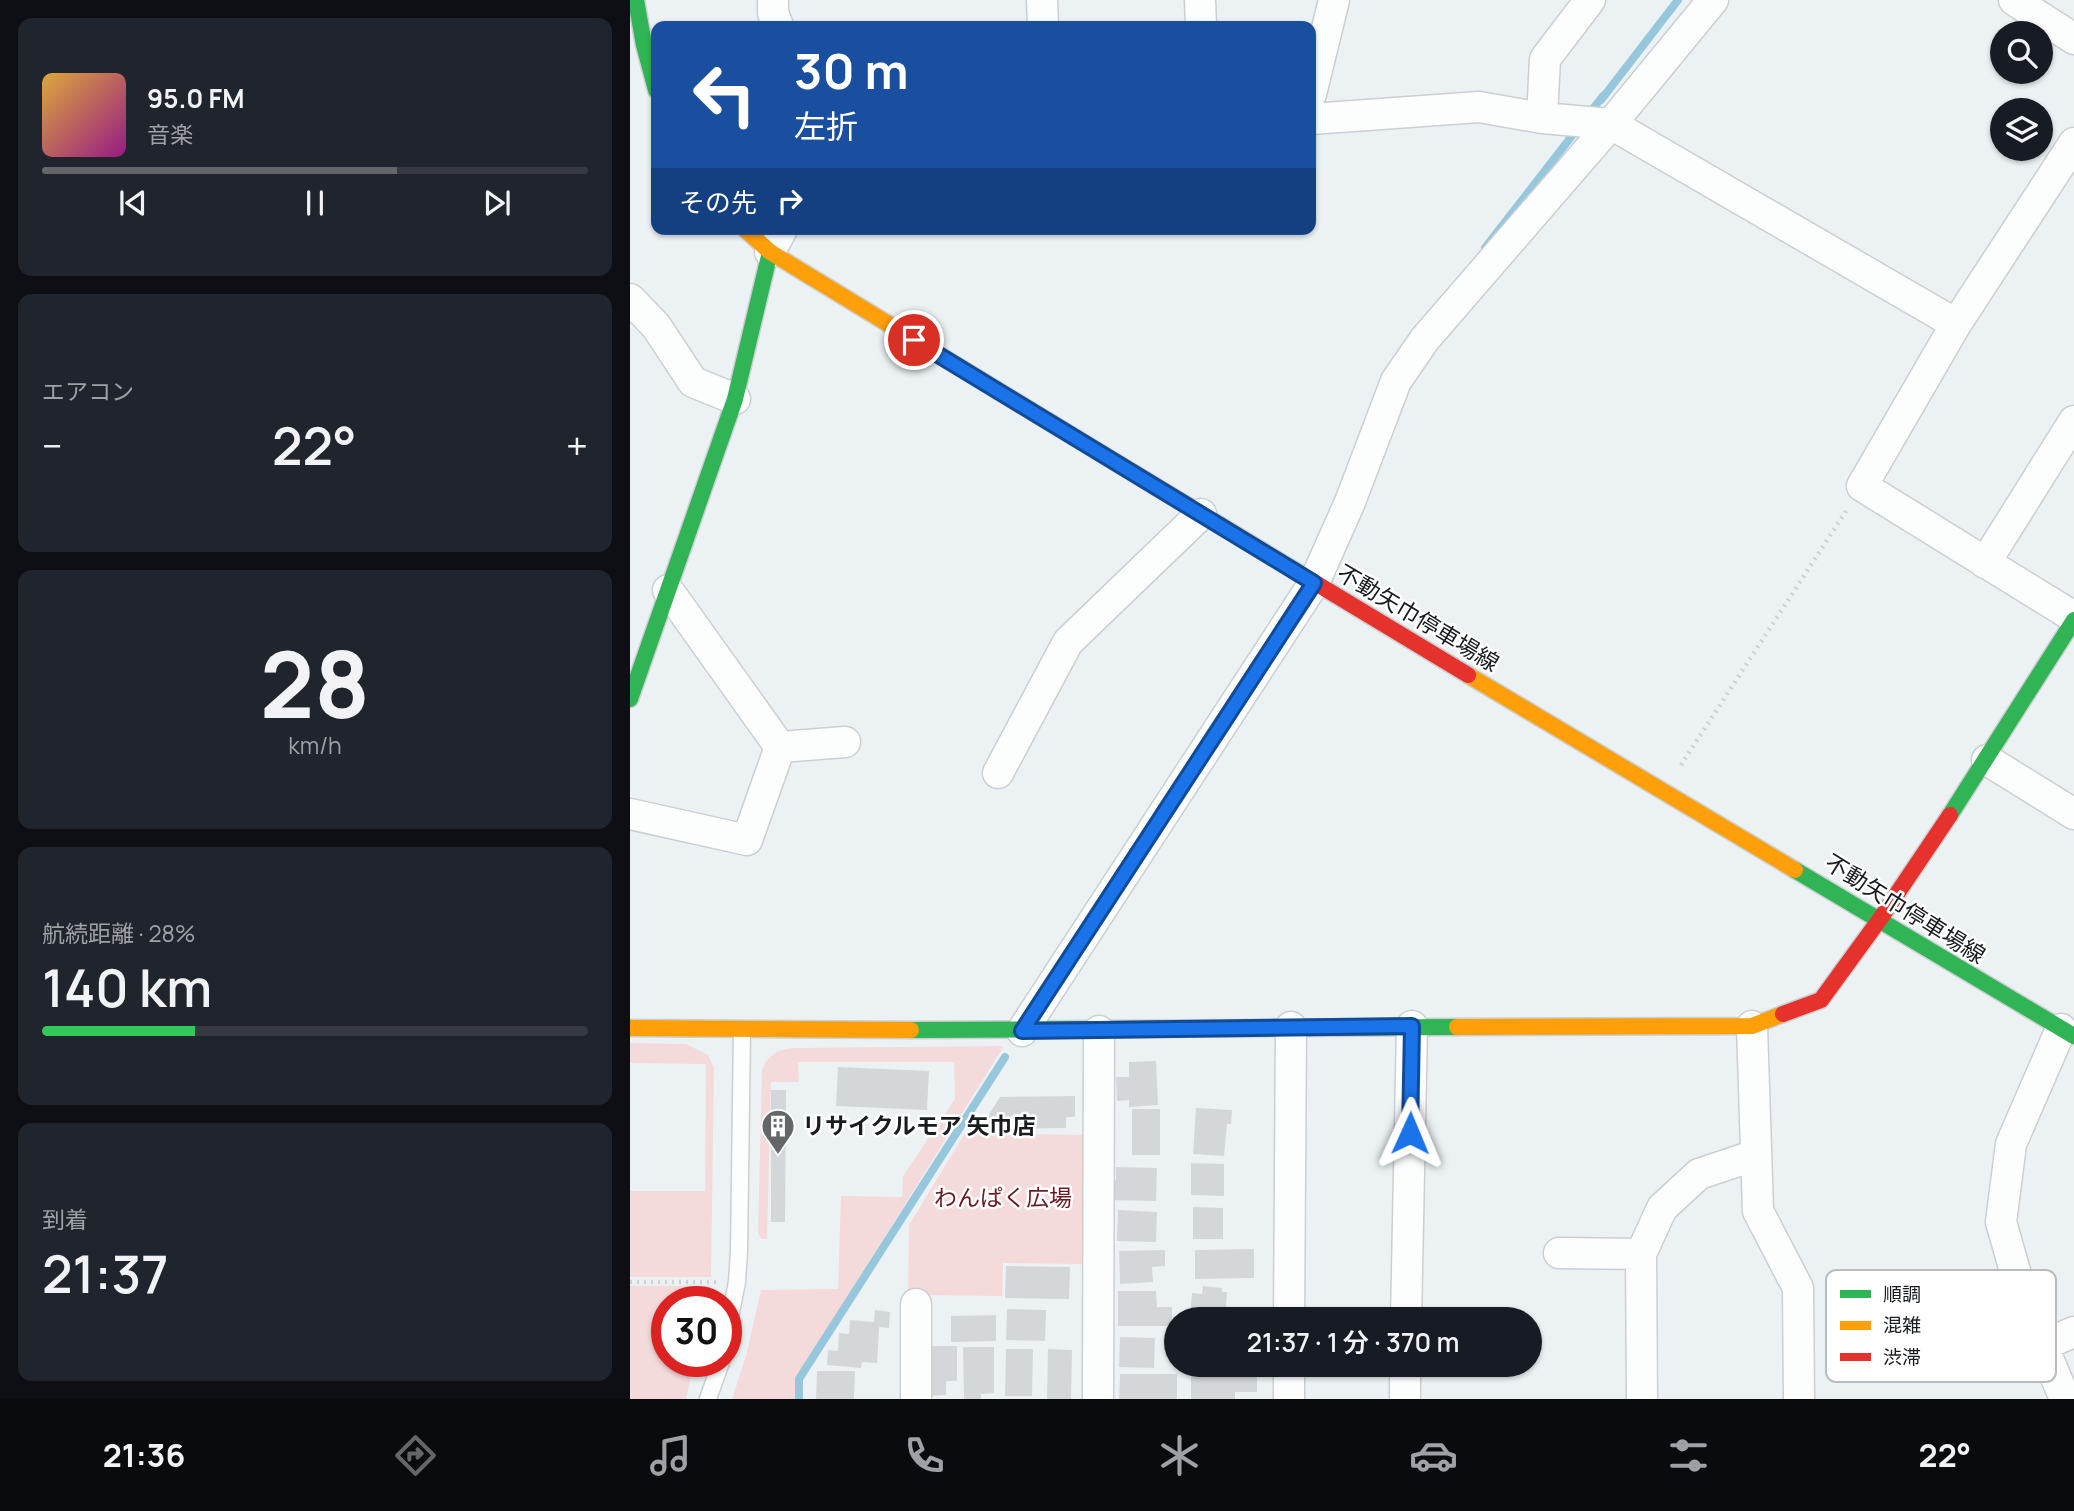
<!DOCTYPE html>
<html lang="ja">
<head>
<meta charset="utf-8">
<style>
  :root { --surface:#171b24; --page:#20242c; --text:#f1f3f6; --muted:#9ea1a6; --line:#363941; --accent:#636769 }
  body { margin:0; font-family:Manrope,"Noto Sans JP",sans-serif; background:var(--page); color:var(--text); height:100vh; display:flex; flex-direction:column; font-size:26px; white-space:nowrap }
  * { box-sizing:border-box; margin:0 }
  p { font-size:23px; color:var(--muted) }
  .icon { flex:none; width:38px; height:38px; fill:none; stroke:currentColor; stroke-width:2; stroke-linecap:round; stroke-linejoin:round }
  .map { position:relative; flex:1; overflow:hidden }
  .details { display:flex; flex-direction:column; gap:18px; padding:18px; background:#0d0f14; width:630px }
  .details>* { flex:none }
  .guide { position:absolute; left:21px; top:21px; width:665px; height:214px; border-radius:14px; box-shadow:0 2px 5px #0004; background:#1a4fa0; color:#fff; overflow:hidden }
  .fabs { position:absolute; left:1360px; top:21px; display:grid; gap:14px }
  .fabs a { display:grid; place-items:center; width:63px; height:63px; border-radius:50%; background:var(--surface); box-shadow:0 2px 5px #0004; font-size:35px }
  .speed { position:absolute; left:21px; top:1286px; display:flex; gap:14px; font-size:35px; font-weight:700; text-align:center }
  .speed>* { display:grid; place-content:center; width:91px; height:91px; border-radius:50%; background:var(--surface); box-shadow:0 2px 5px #0004; line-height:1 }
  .speed .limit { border:10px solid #d22; background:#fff; color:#111 }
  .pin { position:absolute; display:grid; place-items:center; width:60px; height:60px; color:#fff; margin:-30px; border:4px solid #fff; border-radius:50%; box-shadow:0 2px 7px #0007 }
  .me { position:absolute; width:77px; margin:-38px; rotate:1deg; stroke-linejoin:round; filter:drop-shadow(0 0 5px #0008) }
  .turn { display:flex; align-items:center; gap:24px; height:147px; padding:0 28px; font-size:32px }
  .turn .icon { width:91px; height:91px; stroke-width:2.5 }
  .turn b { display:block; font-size:49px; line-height:60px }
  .then { display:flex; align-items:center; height:66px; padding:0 28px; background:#0003; gap:14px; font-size:26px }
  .big { font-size:52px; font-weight:600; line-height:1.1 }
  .details .tile { flex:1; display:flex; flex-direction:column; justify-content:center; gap:10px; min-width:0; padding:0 24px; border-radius:14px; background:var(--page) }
  .details .dial { align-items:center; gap:0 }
  .dial b { font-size:91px; line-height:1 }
  .song { display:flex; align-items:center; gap:21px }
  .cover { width:84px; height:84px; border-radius:10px; background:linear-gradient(135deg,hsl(40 70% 55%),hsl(310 70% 35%)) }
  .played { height:7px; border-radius:4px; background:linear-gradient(90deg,var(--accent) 65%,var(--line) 65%) }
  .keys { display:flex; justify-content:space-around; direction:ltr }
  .heat { display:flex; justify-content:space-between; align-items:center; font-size:38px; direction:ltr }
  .charge { height:10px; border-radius:5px; background:linear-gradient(90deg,#34c759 28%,var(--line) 0) }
  .trip { position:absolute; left:534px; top:1307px; width:378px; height:70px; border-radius:35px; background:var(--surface); box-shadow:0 2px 5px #0004; font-weight:600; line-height:70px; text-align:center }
  .tab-bar { display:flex; height:112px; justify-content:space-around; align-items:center; background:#090b0e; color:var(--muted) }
  .tab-bar .icon { width:49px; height:49px }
  .tab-bar .active { color:var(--accent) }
  .tab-bar b { font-size:32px; color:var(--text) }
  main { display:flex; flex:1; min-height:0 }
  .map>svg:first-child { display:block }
  .green { fill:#f5dadb }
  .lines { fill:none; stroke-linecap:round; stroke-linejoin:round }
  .stream { stroke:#97c7dc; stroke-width:8 }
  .building { fill:#d3d7d9 }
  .lane-casing { stroke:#cbcfd1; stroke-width:19 }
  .street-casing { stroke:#cbcfd1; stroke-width:33 }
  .fast-casing { stroke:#cbcfd1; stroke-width:19 }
  .slow-casing { stroke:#cbcfd1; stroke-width:19 }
  .jam-casing { stroke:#cbcfd1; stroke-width:19 }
  .path { stroke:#cfd1d2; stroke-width:4.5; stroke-dasharray:2 5; stroke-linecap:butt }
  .lane { stroke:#fcfdfd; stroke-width:16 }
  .street { stroke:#fcfdfd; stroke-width:30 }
  .fast { stroke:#30b455; stroke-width:16 }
  .slow { stroke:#ff9f0a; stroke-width:16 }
  .jam { stroke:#e5322d; stroke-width:16 }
  .route-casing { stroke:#114b97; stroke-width:18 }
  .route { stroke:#1a73e8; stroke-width:12 }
  .labels { text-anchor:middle; stroke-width:5; stroke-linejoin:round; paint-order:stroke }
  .street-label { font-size:23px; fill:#191c1e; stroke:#fff }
  .poi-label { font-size:23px; font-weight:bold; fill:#191c1e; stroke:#fff; text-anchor:start }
  .park-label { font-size:23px; fill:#681a22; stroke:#fff }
  .key { fill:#fff; stroke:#babbbc; stroke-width:2 }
  .key-label { font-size:19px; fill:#191c1e }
</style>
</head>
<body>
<main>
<section class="details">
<div class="tile">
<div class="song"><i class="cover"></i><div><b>95.0 FM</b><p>音楽</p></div></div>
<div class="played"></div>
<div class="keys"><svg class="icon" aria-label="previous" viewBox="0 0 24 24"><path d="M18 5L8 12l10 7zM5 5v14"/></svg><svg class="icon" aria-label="pause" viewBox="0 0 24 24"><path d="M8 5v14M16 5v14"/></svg><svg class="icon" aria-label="next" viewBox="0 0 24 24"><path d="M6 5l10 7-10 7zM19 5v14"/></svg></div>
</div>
<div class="tile"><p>エアコン</p>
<div class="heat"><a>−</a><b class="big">22°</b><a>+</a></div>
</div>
<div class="tile dial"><b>28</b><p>km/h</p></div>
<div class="tile"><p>航続距離 · 28%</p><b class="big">140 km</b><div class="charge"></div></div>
<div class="tile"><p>到着</p><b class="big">21:37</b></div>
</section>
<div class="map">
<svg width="1444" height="1399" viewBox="0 0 1444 1399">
  <rect width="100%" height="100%" fill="#ecf2f4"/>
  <path class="green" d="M 0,1043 L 56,1044 L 78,1055 L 84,1068 L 81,1277 L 0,1277 L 0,1191 L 75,1191 L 76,1064 L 0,1063 Z
    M 374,1046 L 167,1377 L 167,1399 L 102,1399 L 116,1356 L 131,1290 L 208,1289 L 211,1196 L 272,1197 L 273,1176 L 325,1099 L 324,1062 L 168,1062 L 169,1082 L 141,1082 L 137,1239 L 132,1239 L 128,1234 L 132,1071 C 137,1055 147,1050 162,1048 Z
    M 335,1133 L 456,1135 L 454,1264 L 373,1263 L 372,1296 L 278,1295 L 279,1225 Z
    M 0,1286 L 81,1286 L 77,1302 L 37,1302 L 37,1362 L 64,1362 L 56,1399 L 0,1399 Z"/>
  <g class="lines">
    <path class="stream" d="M 971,100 L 1048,0
      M 958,115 L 973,96
      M 855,248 L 948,128
      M 169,1399 L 169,1379 L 375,1057"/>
  </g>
  <path class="building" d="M 526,1061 L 528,1105 L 499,1107 L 499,1100 L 487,1101 L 486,1077 L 499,1077 L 499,1062 Z
    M 208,1067 L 299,1071 L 297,1110 L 206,1106 Z
    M 141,1090 L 156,1090 L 155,1222 L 141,1222 Z
    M 445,1096 L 445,1117 L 436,1117 L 436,1128 L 358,1129 L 358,1116 L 370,1097 Z
    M 566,1108 L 602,1110 L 601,1124 L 597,1124 L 594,1156 L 563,1154 Z
    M 502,1109 L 530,1109 L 530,1155 L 502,1155 Z
    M 561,1163 L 594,1164 L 594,1196 L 561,1195 Z
    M 486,1167 L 527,1168 L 526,1201 L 479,1200 L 479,1180 L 486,1180 Z
    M 563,1207 L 593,1208 L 593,1239 L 563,1239 Z
    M 488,1210 L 527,1212 L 526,1242 L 487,1241 Z
    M 624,1249 L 624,1278 L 565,1279 L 565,1250 Z
    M 535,1250 L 535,1266 L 522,1267 L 523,1282 L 490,1284 L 489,1251 Z
    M 376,1266 L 440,1267 L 439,1299 L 375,1298 Z
    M 573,1286 L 592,1288 L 592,1292 L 597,1292 L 595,1320 L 560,1320 L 562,1293 L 572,1294 Z
    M 488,1291 L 526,1291 L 527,1307 L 542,1307 L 542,1326 L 488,1326 Z
    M 377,1309 L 416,1310 L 415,1341 L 376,1340 Z
    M 245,1310 L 260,1312 L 259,1328 L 249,1327 L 247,1363 L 232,1362 L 231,1368 L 197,1365 L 198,1350 L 208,1351 L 209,1333 L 219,1334 L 220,1320 L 244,1322 Z
    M 366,1315 L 366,1341 L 321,1342 L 321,1316 Z
    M 490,1337 L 525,1338 L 524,1368 L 489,1367 Z
    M 296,1346 L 327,1346 L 327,1381 L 316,1381 L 316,1395 L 297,1396 Z
    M 333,1347 L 364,1347 L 364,1393 L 351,1394 L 351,1399 L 334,1399 Z
    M 376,1349 L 403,1349 L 402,1396 L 375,1396 Z
    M 418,1349 L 442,1350 L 441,1399 L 417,1399 Z
    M 187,1371 L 225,1371 L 224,1399 L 186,1399 Z
    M 586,1373 L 627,1374 L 627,1392 L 605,1392 L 605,1399 L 561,1399 L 561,1377 L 586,1377 Z
    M 490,1374 L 547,1374 L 547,1399 L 489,1399 Z"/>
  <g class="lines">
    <defs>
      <path id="lane" d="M 96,1338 L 107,1282 L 109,1251 L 112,1029
        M 78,1399 L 91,1362"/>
      <path id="street" d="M 143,0 L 143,13 L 148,26
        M 412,0 L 413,26
        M 570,0 L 571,26
        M 1384,0 L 1444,39
        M 681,94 L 704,0
        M 912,118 L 915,59 L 960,0
        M 681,119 L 849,107 L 912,118 L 981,124 L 1326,324
        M 1444,143 L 1326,324 L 1232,486 L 1444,617
        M 140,252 L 152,229
        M 0,299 L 26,326 L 63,382 L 105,399
        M 1355,563 L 1444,421
        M 38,590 L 150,747
        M 1357,760 L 1444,814
        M 368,773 L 438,642 L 571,514
        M 0,814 L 117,840 L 150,747 L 215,742
        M 1122,1026 L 1128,1211 L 1168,1288 L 1169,1399
        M 1431,1029 L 1381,1144 L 1371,1222 L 1393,1299 L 1435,1399
        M 392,1031 L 684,583 L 720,502 L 766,381 L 795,339 L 981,124 L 1083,0
        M 929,1253 L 1011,1254
        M 659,1320 L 661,1027
        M 776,1320 L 782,1026
        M 1413,1345 L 1444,1332
        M 286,1399 L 286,1304
        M 468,1399 L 469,1031
        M 659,1399 L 659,1365
        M 775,1399 L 775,1365
        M 1012,1399 L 1011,1254 L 1032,1208 L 1069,1174 L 1126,1155"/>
      <path id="fast" d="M 6,0 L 14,45 L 26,90
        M 0,699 L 105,399 L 140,252
        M 1320,815 L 1444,620
        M 1165,870 L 1444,1036
        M 281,1030 L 827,1027"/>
      <path id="slow" d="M 115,229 L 140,252 L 505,474
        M 838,675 L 1165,870
        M 827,1027 L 1122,1026 L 1153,1014
        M 0,1028 L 281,1030"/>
      <path id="jam" d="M 505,474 L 838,675
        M 1153,1014 L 1191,1000 L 1250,919 L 1320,815"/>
    </defs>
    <use href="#lane" class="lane-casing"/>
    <use href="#street" class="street-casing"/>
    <use href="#fast" class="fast-casing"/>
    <use href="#slow" class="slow-casing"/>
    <use href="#jam" class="jam-casing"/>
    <path class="path" d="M 1051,765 L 1218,508
      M 0,1282 L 87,1282"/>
    <use href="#lane" class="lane"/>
    <use href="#street" class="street"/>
    <use href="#fast" class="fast"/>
    <use href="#slow" class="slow"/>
    <use href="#jam" class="jam"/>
  </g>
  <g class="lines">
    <defs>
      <path id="route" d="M 284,340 L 684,583 L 392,1031 L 782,1026 L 780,1133"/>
    </defs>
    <use href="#route" class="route-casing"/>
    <use href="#route" class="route"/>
  </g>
  <defs>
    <symbol id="building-pin" viewBox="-11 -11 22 30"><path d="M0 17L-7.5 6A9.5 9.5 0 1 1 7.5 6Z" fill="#636769" stroke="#fff"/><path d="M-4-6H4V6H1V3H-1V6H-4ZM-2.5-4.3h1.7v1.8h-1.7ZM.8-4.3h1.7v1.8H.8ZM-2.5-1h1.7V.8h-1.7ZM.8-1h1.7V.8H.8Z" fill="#fff"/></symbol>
  </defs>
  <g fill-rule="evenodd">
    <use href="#building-pin" x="129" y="1107" width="38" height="52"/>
  </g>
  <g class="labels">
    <g class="street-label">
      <text transform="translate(788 618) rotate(31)" y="8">不動矢巾停車場線</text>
      <text transform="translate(1275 909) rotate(32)" y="8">不動矢巾停車場線</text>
    </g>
    <g class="poi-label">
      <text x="172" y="1134">リサイクルモア 矢巾店</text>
    </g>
    <g class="park-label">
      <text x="373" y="1206">わんぱく広場</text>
    </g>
  </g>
  <rect x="1196" y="1270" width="230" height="112" rx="10" class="key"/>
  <rect x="1210" y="1290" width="31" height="8" fill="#30b455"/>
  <rect x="1210" y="1321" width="31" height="9" fill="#ff9f0a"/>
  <rect x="1210" y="1353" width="31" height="8" fill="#e5322d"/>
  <g class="key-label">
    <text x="1253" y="1301">順調</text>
    <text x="1253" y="1332">混雑</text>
    <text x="1253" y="1364">渋滞</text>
  </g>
</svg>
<div class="fabs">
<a><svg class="icon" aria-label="search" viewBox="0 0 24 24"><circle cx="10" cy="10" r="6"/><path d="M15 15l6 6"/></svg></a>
<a><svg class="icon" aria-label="layers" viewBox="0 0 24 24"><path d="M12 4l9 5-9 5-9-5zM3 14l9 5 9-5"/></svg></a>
</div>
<div class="speed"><div class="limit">30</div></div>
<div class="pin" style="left:284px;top:340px;background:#d93025"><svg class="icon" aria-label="arrive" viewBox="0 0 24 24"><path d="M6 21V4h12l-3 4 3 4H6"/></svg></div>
<svg class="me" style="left:780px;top:1133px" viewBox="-20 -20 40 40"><path d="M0-17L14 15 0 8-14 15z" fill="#1a73e8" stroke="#fff" stroke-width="4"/></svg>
<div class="trip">21:37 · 1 分 · 370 m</div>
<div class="guide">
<div class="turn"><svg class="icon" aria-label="left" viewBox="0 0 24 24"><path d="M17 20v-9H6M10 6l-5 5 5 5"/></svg><div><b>30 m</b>左折</div></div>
<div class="then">その先<svg class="icon" aria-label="right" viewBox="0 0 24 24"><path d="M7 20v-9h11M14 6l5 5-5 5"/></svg></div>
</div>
</div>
</main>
<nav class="tab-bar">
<b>21:36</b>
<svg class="icon active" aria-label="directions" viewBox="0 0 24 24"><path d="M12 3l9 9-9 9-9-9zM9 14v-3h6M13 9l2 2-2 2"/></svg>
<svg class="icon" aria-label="music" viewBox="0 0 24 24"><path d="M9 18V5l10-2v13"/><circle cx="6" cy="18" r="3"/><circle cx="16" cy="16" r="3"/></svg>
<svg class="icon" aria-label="phone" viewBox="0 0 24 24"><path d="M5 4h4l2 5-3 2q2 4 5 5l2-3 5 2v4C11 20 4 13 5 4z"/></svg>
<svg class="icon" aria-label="climate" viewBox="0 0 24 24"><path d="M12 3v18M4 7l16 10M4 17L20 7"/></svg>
<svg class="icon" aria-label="car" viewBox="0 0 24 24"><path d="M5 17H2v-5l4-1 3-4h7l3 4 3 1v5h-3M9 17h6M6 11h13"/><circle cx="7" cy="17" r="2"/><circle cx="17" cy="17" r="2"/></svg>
<svg class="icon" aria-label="filters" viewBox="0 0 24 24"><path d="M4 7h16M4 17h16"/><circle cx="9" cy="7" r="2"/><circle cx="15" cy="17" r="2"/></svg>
<b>22°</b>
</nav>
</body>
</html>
